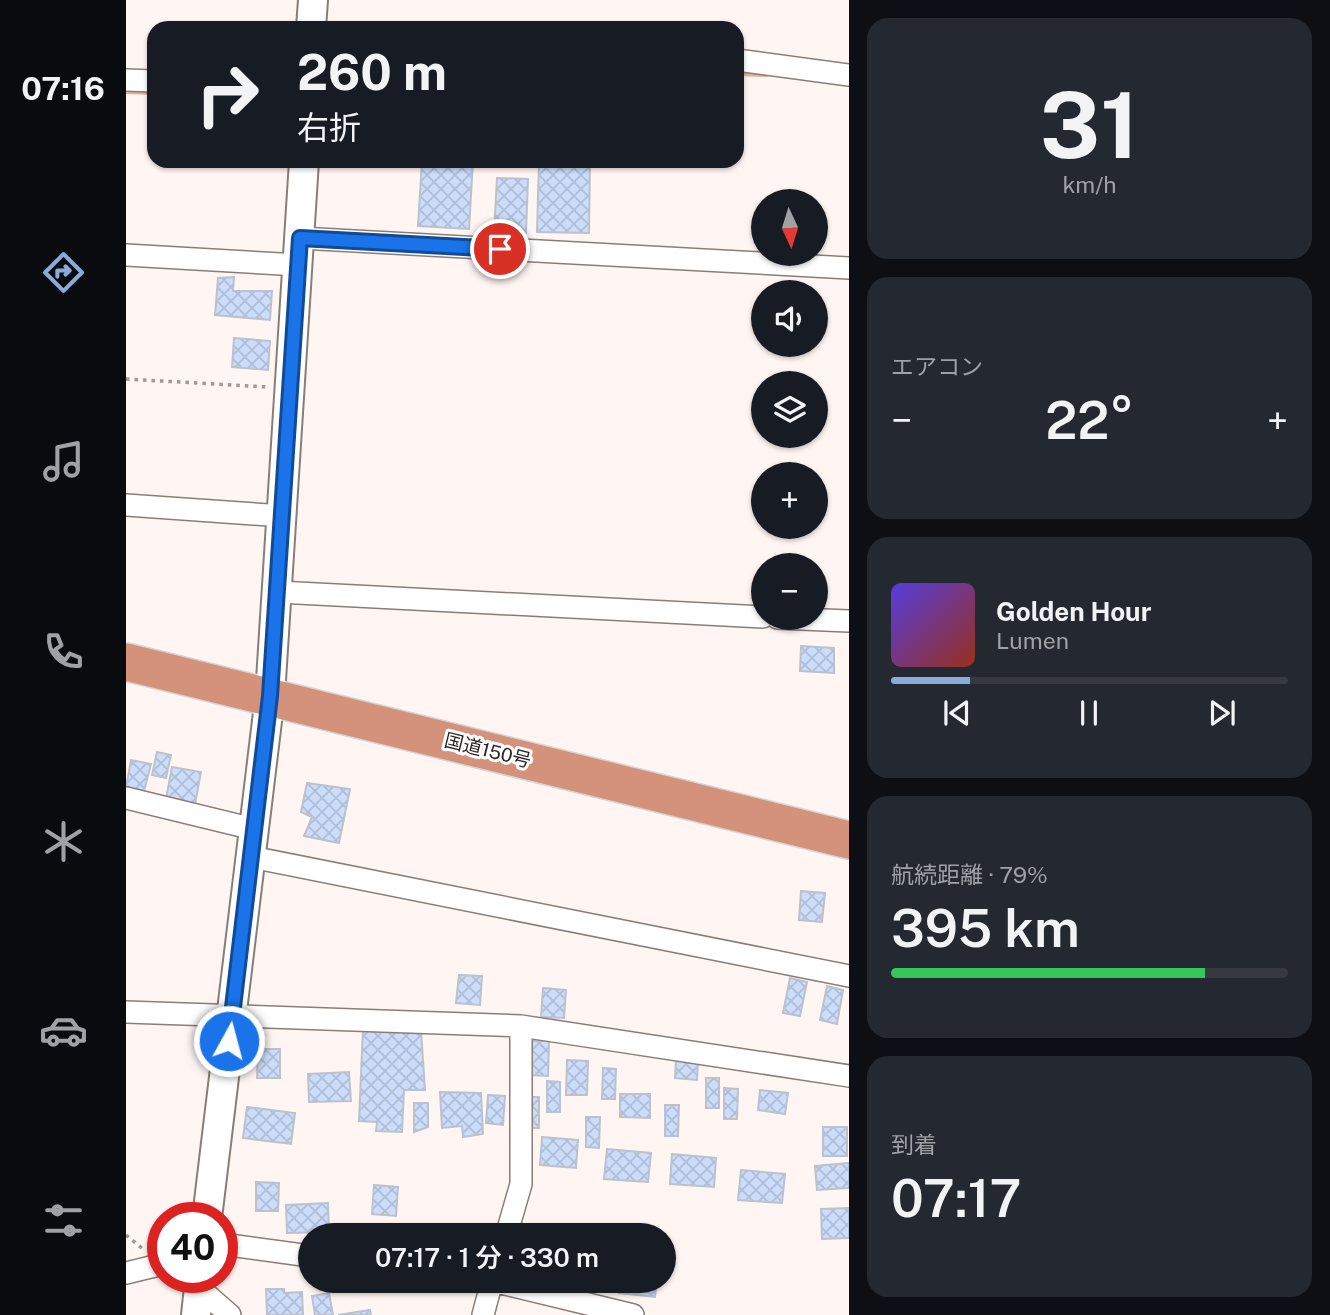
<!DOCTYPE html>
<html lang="ja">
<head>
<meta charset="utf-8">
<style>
  :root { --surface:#171b24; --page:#242831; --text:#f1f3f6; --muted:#9ea1a6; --line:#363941; --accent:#8ba9db }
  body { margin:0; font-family:"Public Sans","Noto Sans JP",sans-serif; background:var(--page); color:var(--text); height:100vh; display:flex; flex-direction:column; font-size:26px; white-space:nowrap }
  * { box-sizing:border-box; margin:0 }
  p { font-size:23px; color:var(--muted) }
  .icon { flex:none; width:38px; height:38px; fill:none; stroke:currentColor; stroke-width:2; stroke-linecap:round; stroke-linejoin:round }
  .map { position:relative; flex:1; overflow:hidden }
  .side { display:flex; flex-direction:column; gap:18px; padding:18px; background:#0d0f14; width:481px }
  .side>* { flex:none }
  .hud { position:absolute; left:21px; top:21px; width:597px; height:147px; border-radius:21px; box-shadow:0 2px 5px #0004; background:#171b24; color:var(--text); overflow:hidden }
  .needle { width:46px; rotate:176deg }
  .tools { position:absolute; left:625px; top:189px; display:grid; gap:14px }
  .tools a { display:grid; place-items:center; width:77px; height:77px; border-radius:50%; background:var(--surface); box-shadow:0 2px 5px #0004; font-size:35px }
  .speed { position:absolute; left:21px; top:1202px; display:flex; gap:14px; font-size:35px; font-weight:700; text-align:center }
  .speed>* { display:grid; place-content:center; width:91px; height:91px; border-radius:50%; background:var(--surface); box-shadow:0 2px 5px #0004; line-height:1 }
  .speed .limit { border:10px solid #d22; background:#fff; color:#111 }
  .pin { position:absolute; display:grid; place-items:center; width:60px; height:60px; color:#fff; margin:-30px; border:4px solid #fff; border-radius:50%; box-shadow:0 2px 7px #0007 }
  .me { position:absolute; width:77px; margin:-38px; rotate:7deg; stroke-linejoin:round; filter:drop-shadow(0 0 5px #0008) }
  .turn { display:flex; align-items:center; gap:24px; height:147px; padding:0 35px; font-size:32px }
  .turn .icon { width:91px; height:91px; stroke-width:2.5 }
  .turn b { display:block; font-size:49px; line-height:60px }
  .big { font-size:52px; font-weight:600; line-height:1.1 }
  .side .widget { flex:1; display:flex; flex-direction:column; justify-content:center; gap:10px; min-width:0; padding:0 24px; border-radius:21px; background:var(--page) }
  .side .dial { align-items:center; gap:0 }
  .dial b { font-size:91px; line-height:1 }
  .song { display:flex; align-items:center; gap:21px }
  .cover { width:84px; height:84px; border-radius:10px; background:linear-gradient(135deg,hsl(250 70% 55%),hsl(10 70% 35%)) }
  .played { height:7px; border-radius:4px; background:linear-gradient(90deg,var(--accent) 20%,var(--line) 20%) }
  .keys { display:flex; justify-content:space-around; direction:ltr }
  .heat { display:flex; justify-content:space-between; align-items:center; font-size:38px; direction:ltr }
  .charge { height:10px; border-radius:5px; background:linear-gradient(90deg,#34c759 79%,var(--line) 0) }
  .trip { position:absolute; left:172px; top:1223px; width:378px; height:70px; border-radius:35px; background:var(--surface); box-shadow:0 2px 5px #0004; font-weight:600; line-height:70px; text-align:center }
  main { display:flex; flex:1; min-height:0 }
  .tab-bar { display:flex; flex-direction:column; width:126px; justify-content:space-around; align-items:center; background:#090b0e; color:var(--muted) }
  .tab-bar .icon { width:49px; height:49px }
  .tab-bar .selected { color:var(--accent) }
  .tab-bar b { font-size:32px; color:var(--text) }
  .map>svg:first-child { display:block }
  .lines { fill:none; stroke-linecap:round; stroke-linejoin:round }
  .stream { stroke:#e9ae98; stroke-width:6 }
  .building { fill:url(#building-cross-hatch); stroke:#bbc2cd; stroke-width:2 }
  .minor-casing { stroke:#8a7d78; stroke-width:24 }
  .tertiary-casing { stroke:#8a7d78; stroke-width:32 }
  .trunk-casing { stroke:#d5d4d3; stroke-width:40 }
  .path { stroke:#9f9895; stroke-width:3.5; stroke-dasharray:3.5 5; stroke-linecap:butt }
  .minor { stroke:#fff; stroke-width:21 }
  .tertiary { stroke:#fff; stroke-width:28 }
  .trunk { stroke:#d4927a; stroke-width:37 }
  .route-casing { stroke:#114b97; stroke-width:18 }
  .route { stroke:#1a73e8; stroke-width:12 }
  .labels { text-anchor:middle; stroke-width:6; stroke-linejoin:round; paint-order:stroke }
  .street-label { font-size:19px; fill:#2c2725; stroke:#fff }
</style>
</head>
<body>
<main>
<nav class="tab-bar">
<b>07:16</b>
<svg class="icon selected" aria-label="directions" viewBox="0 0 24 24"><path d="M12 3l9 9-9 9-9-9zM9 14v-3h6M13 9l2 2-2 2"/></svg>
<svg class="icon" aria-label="music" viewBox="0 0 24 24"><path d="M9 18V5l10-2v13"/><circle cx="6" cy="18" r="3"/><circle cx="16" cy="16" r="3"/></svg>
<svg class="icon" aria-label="phone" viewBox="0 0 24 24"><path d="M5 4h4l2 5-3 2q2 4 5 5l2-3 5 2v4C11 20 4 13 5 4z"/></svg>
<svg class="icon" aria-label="climate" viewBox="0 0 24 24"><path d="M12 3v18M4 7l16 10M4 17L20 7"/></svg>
<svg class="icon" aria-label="car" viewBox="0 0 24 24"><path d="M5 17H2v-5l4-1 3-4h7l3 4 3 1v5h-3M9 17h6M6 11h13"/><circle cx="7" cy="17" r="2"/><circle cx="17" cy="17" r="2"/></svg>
<svg class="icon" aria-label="filters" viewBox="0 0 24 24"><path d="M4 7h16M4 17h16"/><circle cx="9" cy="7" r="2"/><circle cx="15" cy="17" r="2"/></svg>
</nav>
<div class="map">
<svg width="723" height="1315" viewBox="0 0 723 1315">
  <defs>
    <pattern id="building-cross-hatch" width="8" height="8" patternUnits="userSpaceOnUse" patternTransform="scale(1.75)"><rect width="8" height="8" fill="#cbddfb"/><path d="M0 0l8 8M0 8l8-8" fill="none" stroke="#aebed7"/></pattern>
  </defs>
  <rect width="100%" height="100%" fill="#fff6f3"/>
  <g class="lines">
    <path class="stream" d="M 611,73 L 640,74
      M 0,91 L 28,92"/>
  </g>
  <path class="building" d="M 296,161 L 347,161 L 343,229 L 292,226 Z
    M 413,161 L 464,161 L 463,233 L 411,232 Z
    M 371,178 L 402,179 L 400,233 L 368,232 Z
    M 108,277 L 107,291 L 146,291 L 144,320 L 89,315 L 92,278 Z
    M 108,338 L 144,341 L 142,370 L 106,367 Z
    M 675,646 L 708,648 L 708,673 L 674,671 Z
    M 31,752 L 45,755 L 40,778 L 26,775 Z
    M 5,760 L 25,764 L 18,791 L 0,787 Z
    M 46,767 L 75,772 L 69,804 L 40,799 Z
    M 181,783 L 224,789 L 213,843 L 178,836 L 186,817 L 175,812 Z
    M 675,891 L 699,893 L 696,922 L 673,920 Z
    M 333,975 L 356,976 L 354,1005 L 330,1003 Z
    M 664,978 L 681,982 L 674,1016 L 657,1013 Z
    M 701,986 L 717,990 L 711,1024 L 694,1020 Z
    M 417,988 L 440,990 L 438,1018 L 415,1017 Z
    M 237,1028 L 295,1030 L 299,1090 L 278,1090 L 276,1132 L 250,1131 L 251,1122 L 233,1121 Z
    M 402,1041 L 423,1041 L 422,1076 L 401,1075 Z
    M 132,1049 L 154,1049 L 154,1078 L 131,1078 Z
    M 441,1060 L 462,1061 L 461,1095 L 440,1095 Z
    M 550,1060 L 572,1061 L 571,1080 L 549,1078 Z
    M 477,1068 L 490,1069 L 489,1099 L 476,1099 Z
    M 223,1072 L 225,1101 L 183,1102 L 182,1074 Z
    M 580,1078 L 593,1078 L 593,1108 L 580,1108 Z
    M 421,1081 L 434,1082 L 434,1112 L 421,1112 Z
    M 598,1088 L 612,1089 L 611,1119 L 598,1119 Z
    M 634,1090 L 662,1093 L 659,1114 L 632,1110 Z
    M 314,1092 L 355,1093 L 357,1134 L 337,1137 L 336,1126 L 316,1128 Z
    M 494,1094 L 524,1094 L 524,1118 L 494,1117 Z
    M 362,1095 L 379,1096 L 377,1125 L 360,1123 Z
    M 400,1097 L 413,1097 L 413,1128 L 400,1128 Z
    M 288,1103 L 302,1103 L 302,1127 L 288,1132 Z
    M 539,1105 L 553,1105 L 552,1136 L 539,1136 Z
    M 121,1107 L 169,1113 L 165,1144 L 117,1138 Z
    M 460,1117 L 474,1117 L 473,1148 L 460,1147 Z
    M 697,1127 L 721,1127 L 721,1156 L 697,1156 Z
    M 416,1137 L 452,1140 L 450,1168 L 414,1165 Z
    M 481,1149 L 525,1153 L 522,1182 L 478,1179 Z
    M 546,1154 L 590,1158 L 588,1187 L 544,1184 Z
    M 723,1163 L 723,1188 L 691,1190 L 689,1166 Z
    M 615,1170 L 659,1174 L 656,1203 L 612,1200 Z
    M 130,1182 L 153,1183 L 152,1211 L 130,1211 Z
    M 248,1185 L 272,1187 L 270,1216 L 246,1214 Z
    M 202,1203 L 203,1232 L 161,1233 L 160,1205 Z
    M 723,1208 L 723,1238 L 696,1239 L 695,1209 Z
    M 494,1281 L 531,1281 L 529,1297 L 493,1293 Z
    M 140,1289 L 158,1289 L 158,1293 L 176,1292 L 177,1315 L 141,1315 Z
    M 203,1293 L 207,1315 L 189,1315 L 186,1296 Z
    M 244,1310 L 245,1315 L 212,1315 Z"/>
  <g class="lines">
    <defs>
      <path id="minor" d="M 611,60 L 723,75
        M 0,80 L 28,81
        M 174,238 L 723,268
        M 0,255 L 173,265
        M 0,505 L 157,516
        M 152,592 L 637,617
        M 651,618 L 723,621
        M 0,798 L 128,829
        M 125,857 L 723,976
        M 0,1012 L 395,1026 L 723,1076
        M 380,1236 L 395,1184 L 395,1026
        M 96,1244 L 184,1256
        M 0,1273 L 37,1264
        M 367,1281 L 507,1315
        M 73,1288 L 104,1315
        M 357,1315 L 366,1281"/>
      <path id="tertiary" d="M 185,28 L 187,0
        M 81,1218 L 144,696 L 178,161
        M 70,1315 L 74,1278"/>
      <path id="trunk" d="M 0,662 L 723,840"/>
    </defs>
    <use href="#minor" class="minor-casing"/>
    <use href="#tertiary" class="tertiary-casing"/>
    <use href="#trunk" class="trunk-casing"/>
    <path class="path" d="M 0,379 L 142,387
      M 0,1235 L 17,1249"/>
    <use href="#minor" class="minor"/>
    <use href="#tertiary" class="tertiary"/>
    <use href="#trunk" class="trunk"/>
  </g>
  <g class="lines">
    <defs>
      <path id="route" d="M 103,1041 L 144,696 L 174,238 L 374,249"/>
    </defs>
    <use href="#route" class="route-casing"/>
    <use href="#route" class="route"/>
  </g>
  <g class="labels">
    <g class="street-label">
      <text transform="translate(362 750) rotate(14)" y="7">国道150号</text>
    </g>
  </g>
</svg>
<div class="tools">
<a><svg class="needle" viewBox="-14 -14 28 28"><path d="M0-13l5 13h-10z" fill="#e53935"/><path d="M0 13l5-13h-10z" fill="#9ea1a6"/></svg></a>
<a><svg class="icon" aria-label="sound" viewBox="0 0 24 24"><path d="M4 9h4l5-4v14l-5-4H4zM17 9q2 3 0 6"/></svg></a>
<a><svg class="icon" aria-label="layers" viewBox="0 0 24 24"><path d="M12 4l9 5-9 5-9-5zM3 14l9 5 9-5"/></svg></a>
<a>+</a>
<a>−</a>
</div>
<div class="speed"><div class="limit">40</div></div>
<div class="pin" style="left:374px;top:249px;background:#d93025"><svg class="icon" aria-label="arrive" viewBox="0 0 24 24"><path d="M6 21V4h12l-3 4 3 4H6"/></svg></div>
<svg class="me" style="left:103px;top:1041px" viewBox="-20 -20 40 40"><circle r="17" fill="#1a73e8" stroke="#fff" stroke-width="3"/><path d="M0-11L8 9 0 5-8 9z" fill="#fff"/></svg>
<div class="trip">07:17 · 1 分 · 330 m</div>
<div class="hud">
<div class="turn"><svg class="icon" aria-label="right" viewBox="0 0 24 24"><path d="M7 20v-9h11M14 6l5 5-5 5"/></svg><div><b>260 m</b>右折</div></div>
</div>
</div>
<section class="side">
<div class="widget dial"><b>31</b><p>km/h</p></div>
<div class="widget"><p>エアコン</p>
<div class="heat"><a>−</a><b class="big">22°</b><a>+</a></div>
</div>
<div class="widget">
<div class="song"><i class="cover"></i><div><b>Golden Hour</b><p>Lumen</p></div></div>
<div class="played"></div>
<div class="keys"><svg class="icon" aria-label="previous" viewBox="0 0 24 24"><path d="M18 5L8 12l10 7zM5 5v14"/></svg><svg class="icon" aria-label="pause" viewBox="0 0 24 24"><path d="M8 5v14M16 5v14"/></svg><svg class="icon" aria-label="next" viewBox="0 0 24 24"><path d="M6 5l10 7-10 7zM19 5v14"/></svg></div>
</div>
<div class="widget"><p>航続距離 · 79%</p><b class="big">395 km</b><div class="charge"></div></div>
<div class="widget"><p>到着</p><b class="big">07:17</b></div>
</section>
</main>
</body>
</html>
